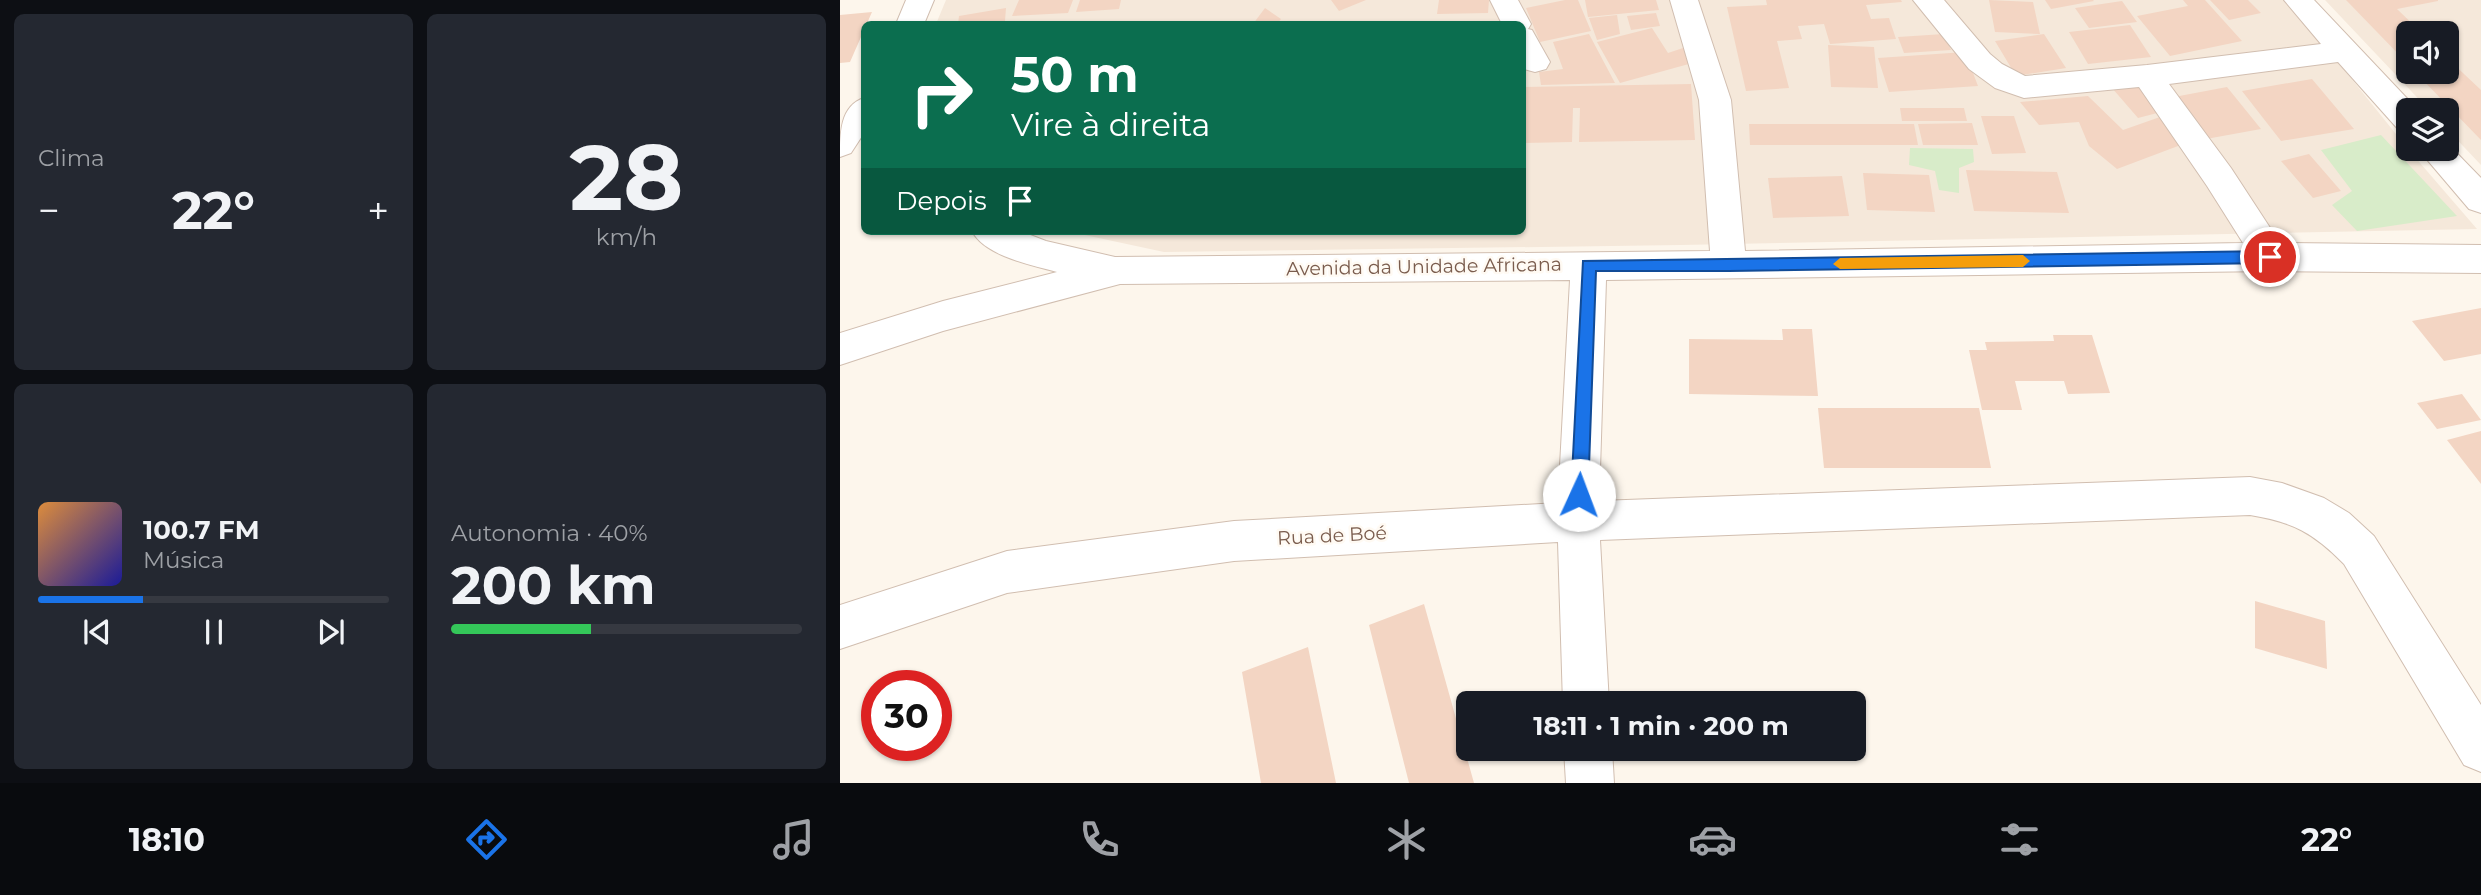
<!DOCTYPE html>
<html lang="pt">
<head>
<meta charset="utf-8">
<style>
  :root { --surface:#171b24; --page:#242831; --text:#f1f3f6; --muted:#9ea1a6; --line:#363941; --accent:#1a73e8 }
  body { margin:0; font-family:Montserrat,sans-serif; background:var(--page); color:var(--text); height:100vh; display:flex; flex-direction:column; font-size:26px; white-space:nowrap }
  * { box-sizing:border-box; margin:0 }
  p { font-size:23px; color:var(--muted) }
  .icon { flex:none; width:38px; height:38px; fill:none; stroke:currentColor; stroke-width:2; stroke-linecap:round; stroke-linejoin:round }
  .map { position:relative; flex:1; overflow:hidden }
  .drawer { display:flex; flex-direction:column; gap:14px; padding:14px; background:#0d0f14; width:840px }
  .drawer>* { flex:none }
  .banner { position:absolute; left:21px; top:21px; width:665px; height:214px; border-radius:10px; box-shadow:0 2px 5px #0004; background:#0b6e4f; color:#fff; overflow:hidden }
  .tools { position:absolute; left:1556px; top:21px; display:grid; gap:14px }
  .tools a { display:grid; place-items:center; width:63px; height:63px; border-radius:10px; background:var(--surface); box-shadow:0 2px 5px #0004; font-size:35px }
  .speed { position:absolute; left:21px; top:670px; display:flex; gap:14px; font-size:35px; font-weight:700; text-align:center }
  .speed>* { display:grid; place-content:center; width:91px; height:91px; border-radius:50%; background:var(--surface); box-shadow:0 2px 5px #0004; line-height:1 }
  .speed .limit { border:10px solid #d22; background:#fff; color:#111 }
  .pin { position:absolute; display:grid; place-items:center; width:60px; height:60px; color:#fff; margin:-30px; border:4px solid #fff; border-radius:50%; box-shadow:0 2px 7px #0007 }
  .me { position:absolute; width:77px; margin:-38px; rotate:2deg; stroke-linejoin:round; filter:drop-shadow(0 0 5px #0008) }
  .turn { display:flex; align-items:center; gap:24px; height:147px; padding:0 35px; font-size:32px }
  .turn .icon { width:91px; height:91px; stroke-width:2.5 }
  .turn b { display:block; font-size:49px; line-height:60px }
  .then { display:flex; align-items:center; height:66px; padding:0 35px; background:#0003; gap:14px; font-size:26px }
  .big { font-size:52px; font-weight:700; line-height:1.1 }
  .drawer .widget { flex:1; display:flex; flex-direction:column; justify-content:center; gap:10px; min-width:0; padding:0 24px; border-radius:10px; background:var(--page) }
  .drawer .dial { align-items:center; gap:0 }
  .dial b { font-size:91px; line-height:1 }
  .song { display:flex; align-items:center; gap:21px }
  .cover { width:84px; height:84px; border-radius:10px; background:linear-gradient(135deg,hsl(30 70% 55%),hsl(240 70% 35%)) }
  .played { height:7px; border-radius:4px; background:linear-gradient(90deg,var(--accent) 30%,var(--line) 30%) }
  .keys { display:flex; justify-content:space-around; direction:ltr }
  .heat { display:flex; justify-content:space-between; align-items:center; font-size:38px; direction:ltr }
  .charge { height:10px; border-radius:5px; background:linear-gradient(90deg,#34c759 40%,var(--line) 0) }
  .drawer .tiles { flex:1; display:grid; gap:14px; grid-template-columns:repeat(2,1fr) }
  .trip { position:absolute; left:616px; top:691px; width:410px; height:70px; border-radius:10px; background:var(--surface); box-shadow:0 2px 5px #0004; font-weight:700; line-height:70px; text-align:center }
  .tab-bar { display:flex; height:112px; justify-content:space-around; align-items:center; background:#090b0e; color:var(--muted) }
  .tab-bar .icon { width:49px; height:49px }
  .tab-bar .on { color:var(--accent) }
  .tab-bar b { font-size:32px; color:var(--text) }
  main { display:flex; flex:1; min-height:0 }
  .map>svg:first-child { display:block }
  .residential { fill:#f5e8da; fill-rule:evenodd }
  .green { fill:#d8ecc9 }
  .building { fill:#f3d5c3 }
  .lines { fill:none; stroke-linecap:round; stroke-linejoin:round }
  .minor-casing { stroke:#d1beb0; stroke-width:2 }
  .minor { fill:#fff; fill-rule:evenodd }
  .route { fill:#1a73e8; stroke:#114b97; stroke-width:2 }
  .slow { fill:#f59e0b }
  .labels { text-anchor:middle; stroke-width:5; stroke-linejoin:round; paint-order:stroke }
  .street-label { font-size:19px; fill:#7a5c4d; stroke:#fffaf3 }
</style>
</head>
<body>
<main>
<section class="drawer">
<div class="tiles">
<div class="widget"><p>Clima</p>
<div class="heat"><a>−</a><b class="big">22°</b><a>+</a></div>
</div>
<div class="widget dial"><b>28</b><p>km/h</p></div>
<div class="widget">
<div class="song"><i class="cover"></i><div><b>100.7 FM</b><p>Música</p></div></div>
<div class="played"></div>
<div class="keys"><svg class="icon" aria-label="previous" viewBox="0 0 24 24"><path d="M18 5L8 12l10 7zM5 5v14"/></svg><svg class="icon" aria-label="pause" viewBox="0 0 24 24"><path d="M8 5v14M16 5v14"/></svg><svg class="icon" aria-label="next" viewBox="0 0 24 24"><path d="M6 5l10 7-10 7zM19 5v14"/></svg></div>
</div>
<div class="widget"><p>Autonomia · 40%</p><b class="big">200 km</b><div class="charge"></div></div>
</div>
</section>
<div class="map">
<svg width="1641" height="783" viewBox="0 0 1641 783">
  <rect width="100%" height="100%" fill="#fdf6ec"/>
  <path class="residential" d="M 106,0 L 1448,0 L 1568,149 L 1637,229 L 841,245 L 324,252 L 226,231 L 682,231 L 682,24 L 96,24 Z
    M 1485,0 L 1641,0 L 1641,165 L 1607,129 L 1606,110 L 1589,110 ZM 1568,33 L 1606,33 L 1606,72 L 1568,72 Z"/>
  <path class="green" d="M 1541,135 L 1617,216 L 1517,231 L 1492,205 L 1512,191 L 1481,150 Z
    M 1070,148 L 1133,149 L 1134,162 L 1119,168 L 1119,193 L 1099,190 L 1095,171 L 1069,165 Z"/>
  <path class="building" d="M 179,0 L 233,0 L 228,13 L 172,16 Z
    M 240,0 L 281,0 L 279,9 L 236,12 Z
    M 491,0 L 526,0 L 499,11 Z
    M 599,0 L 649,0 L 648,13 L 597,14 Z
    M 725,0 L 738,0 L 751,31 L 700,42 L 686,8 Z
    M 745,0 L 816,0 L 819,10 L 748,17 Z
    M 926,0 L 1061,0 L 1062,2 L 1026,5 L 1031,19 L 1049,18 L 1056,39 L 990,44 L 984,24 L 958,26 L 962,39 L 937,41 L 949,88 L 906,91 L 887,7 L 927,5 Z
    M 1149,0 L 1193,2 L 1200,34 L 1155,32 Z
    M 1205,0 L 1253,0 L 1254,1 L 1211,9 Z
    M 1343,0 L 1365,0 L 1402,41 L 1330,56 L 1297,16 L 1348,6 Z
    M 1370,0 L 1408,0 L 1421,13 L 1389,20 Z
    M 1506,0 L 1598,0 L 1598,1 L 1557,9 L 1582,33 L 1568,33 L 1568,64 Z
    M 1282,1 L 1297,22 L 1249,28 L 1235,8 Z
    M 166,8 L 165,21 L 146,24 L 118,24 L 119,16 Z
    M 425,8 L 441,19 L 437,24 L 413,24 Z
    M 32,12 L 10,62 L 0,63 L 0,15 Z
    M 816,13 L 820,26 L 791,30 L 787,16 Z
    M 777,15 L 780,34 L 757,40 L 749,18 Z
    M 1290,25 L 1311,57 L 1248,64 L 1229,32 Z
    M 812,28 L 828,53 L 846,47 L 856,62 L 780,83 L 757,42 Z
    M 749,34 L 775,83 L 701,85 L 699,72 L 723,69 L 713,42 Z
    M 1104,34 L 1111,50 L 1064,53 L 1058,37 Z
    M 1204,34 L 1226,68 L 1176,76 L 1155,41 Z
    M 988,45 L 1034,47 L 1038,88 L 991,87 Z
    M 1125,52 L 1138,86 L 1049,92 L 1038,58 Z
    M 1606,57 L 1641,90 L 1641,140 L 1575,72 L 1606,72 Z
    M 1472,79 L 1514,129 L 1441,141 L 1402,91 Z
    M 1298,81 L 1325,111 L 1298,118 L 1272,88 Z
    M 851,84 L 855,140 L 739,142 L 740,108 L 733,108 L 732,142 L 682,143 L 682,87 Z
    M 1387,87 L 1421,129 L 1366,139 L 1334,97 Z
    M 1248,96 L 1283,130 L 1320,117 L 1346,143 L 1277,169 L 1249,146 L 1239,122 L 1199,125 L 1180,102 Z
    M 1060,108 L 1124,108 L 1127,121 L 1062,121 Z
    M 1141,116 L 1174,116 L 1186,153 L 1152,154 Z
    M 1132,123 L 1138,145 L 1083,145 L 1078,124 Z
    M 909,124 L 1074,124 L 1078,145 L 910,145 Z
    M 1469,154 L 1501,191 L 1473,198 L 1441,161 Z
    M 1126,170 L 1217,172 L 1229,213 L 1134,211 Z
    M 1023,173 L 1089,175 L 1095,212 L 1027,210 Z
    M 1002,176 L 1009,216 L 933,218 L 928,178 Z
    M 1641,308 L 1641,354 L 1604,361 L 1572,321 Z
    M 942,329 L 972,329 L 978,396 L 849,394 L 849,339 L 943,340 Z
    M 1213,335 L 1252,335 L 1270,393 L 1228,394 L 1224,381 L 1175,381 L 1182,410 L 1142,410 L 1129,350 L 1147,350 L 1145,342 L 1214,341 Z
    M 1622,394 L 1641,420 L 1597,429 L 1577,403 Z
    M 978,408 L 1139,408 L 1151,468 L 984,468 Z
    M 1641,431 L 1641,484 L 1607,440 Z
    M 1415,601 L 1485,621 L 1487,669 L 1415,648 Z
    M 584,604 L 634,783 L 569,783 L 529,625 Z
    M 468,647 L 496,783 L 421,783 L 402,672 Z"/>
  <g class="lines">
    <defs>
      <path id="minor" d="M 66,0 L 94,0 L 84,24 L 56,24 Z
        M 650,0 L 678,0 L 691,24 L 688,29 L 692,30 L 710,62 L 706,69 L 695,72 L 684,69 L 682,24 L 662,24 Z
        M 830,0 L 858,0 L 891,100 L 905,251 L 1403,243 L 1367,186 L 1299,87 L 1184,98 L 1155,88 L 1129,69 L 1073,0 L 1104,0 L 1150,54 L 1162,64 L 1185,76 L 1307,65 L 1481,44 L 1444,0 L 1474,0 L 1578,110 L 1568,110 L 1568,131 L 1557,128 L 1498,62 L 1329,84 L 1391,168 L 1440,243 L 1641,245 L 1641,273 L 1430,271 L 766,280 L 759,501 L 1410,477 L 1442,483 L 1484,498 L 1509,513 L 1534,536 L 1641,705 L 1641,772 L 1624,765 L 1504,564 C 1474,533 1453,522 1410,515 L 760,540 L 769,704 L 723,704 L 718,542 L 394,561 L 167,593 L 0,649 L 0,605 L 167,551 L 394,521 L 718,503 L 730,280 L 280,284 L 103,331 L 0,365 L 0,333 L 103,301 L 217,272 C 191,265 145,256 132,231 L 180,231 L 206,241 L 275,257 L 870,251 L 859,100 Z
        M 24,98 L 24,133 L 11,153 L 0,157 C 0,133 0,106 24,98 Z
        M 1606,142 L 1641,178 L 1641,213 L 1629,209 L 1578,149 L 1606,149 Z
        M 724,749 L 772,749 L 774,783 L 726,783 Z"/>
    </defs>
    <use href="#minor" class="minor-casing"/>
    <use href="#minor" class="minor"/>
  </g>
  <path class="route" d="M 1430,251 L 1438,257 L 1430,263 L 889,271 L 756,271 L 748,495 L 745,501 L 739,503 L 733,501 L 731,495 L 743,261 Z"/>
  <path class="slow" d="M 1183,255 L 1190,261 L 1183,267 L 1000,269 L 993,264 L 1000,258 Z"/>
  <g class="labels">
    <g class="street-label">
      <text transform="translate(584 266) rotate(-1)" y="7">Avenida da Unidade Africana</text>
      <text transform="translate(492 535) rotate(-3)" y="7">Rua de Boé</text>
    </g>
  </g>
</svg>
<div class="tools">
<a><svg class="icon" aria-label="sound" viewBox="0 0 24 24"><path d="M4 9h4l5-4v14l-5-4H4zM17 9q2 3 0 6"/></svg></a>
<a><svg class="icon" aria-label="layers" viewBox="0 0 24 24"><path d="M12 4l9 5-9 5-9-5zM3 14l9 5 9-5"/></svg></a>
</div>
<div class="speed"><div class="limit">30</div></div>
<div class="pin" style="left:1430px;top:257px;background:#d93025"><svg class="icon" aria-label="arrive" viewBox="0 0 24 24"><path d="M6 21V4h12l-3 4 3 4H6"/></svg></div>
<svg class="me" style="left:739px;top:495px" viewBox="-20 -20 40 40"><circle r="19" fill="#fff"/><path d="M0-13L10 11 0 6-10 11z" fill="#1a73e8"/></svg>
<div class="trip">18:11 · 1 min · 200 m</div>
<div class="banner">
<div class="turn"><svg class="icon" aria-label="right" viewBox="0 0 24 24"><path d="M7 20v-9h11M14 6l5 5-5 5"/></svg><div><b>50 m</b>Vire à direita</div></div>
<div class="then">Depois<svg class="icon" aria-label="arrive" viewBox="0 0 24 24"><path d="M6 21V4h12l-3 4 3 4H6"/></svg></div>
</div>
</div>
</main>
<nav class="tab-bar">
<b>18:10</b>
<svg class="icon on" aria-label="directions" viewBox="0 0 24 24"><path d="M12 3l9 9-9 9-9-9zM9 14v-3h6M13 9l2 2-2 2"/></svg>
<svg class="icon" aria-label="music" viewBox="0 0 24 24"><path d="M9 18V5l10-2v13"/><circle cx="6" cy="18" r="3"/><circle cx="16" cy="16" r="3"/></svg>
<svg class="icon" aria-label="phone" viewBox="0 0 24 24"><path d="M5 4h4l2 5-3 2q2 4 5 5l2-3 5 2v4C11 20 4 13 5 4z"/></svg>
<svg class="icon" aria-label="climate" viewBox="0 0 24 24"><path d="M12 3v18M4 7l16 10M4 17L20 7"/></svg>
<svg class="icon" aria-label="car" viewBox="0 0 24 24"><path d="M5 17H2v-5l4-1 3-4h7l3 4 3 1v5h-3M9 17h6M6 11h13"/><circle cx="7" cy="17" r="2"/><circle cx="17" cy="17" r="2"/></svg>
<svg class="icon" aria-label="filters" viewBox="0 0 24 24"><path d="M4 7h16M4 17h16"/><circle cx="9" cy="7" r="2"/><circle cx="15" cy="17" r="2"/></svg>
<b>22°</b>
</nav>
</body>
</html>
